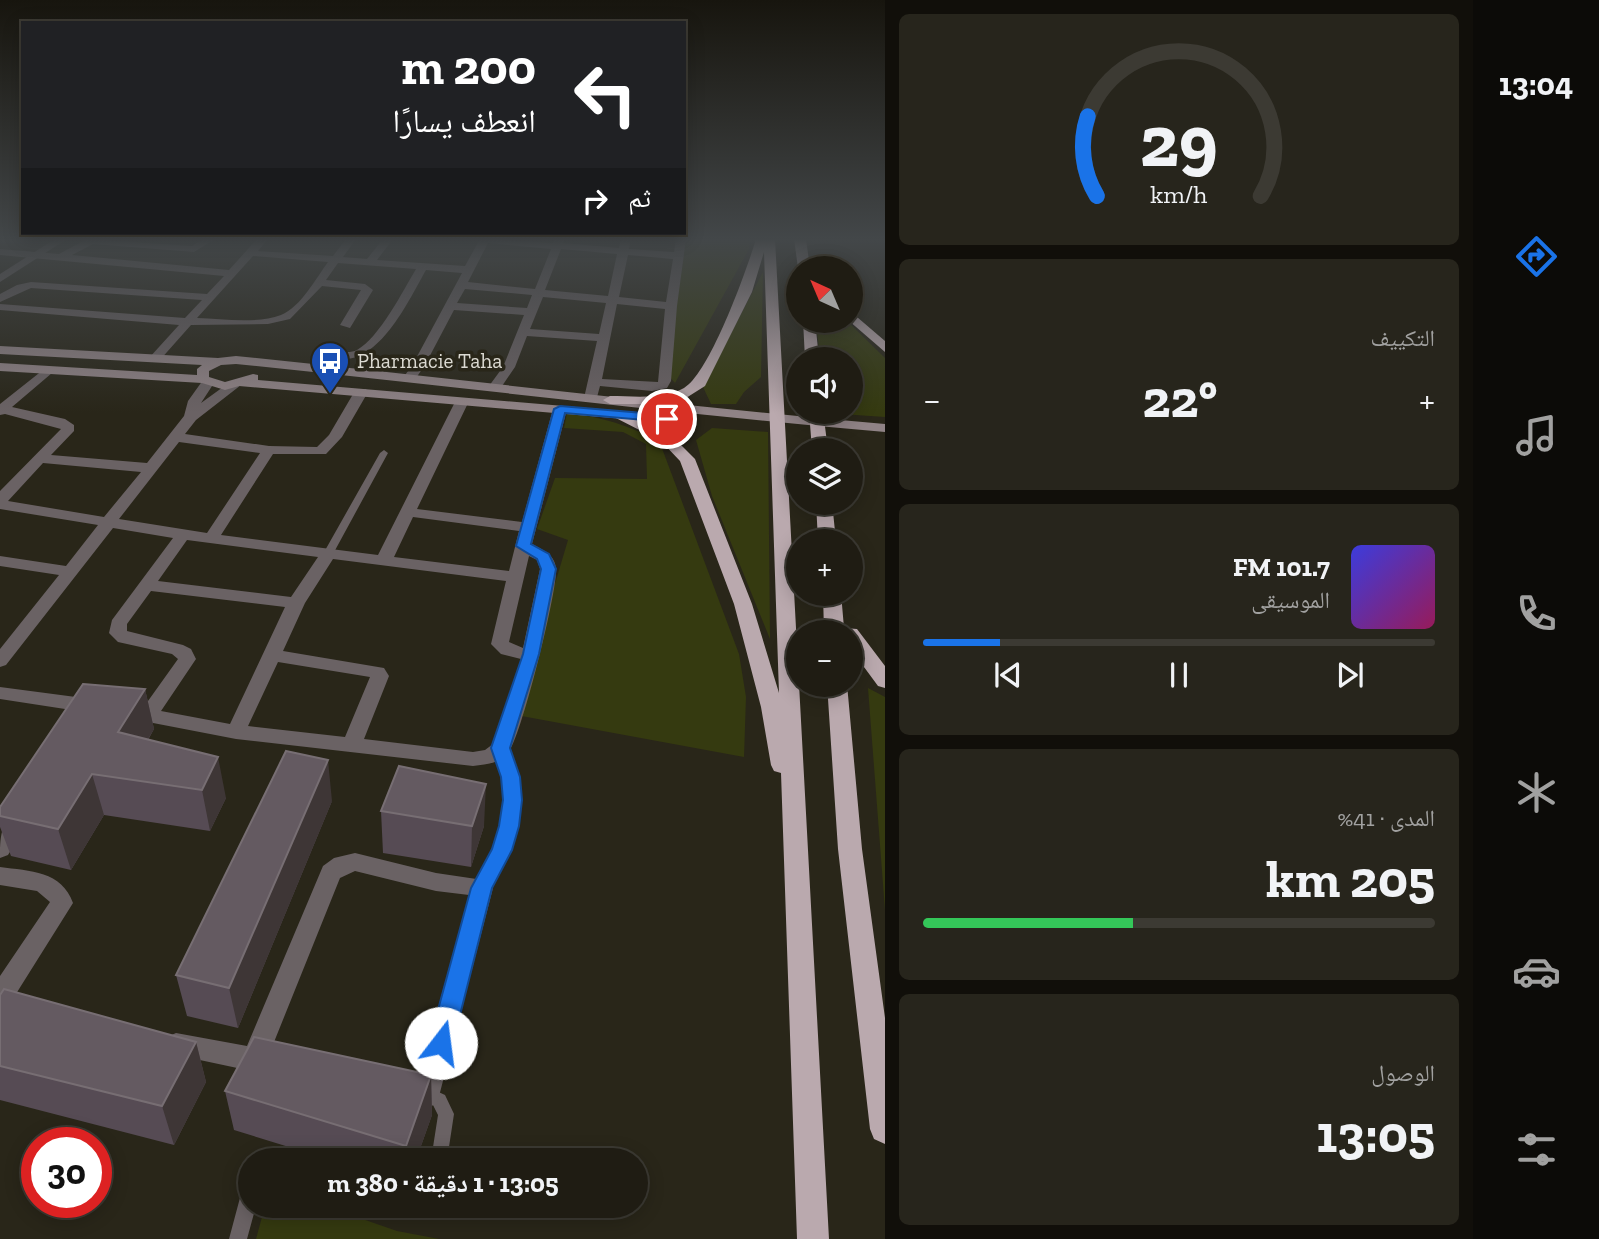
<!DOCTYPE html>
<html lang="ar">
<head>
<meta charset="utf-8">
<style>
  :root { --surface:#1f1c13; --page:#27251c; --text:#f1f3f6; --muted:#a1a1a0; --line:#3c3a33; --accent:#1a73e8 }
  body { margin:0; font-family:"Zilla Slab","Noto Naskh Arabic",serif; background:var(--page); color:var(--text); direction:rtl; height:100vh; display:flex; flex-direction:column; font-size:26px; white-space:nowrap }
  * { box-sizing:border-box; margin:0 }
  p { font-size:23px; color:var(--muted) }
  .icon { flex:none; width:38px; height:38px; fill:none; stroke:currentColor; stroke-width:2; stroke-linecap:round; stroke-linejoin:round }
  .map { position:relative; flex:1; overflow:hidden; direction:ltr }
  .side { display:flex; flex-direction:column; gap:14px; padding:14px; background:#110f0a; width:588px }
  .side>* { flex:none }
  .banner { position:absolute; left:21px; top:21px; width:665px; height:214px; border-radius:0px; box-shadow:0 4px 18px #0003,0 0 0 2px var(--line); direction:rtl; background:#202124; color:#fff; overflow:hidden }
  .needle { width:46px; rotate:316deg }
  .fabs { position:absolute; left:786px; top:256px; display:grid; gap:14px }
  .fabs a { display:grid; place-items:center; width:77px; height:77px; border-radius:50%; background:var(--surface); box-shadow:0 4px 18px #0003,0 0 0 2px var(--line); font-size:35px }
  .speed { position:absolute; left:21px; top:1127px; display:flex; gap:14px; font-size:35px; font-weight:700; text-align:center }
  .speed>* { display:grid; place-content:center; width:91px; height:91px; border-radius:50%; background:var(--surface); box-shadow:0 4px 18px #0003,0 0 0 2px var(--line); line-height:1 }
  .speed .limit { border:10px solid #d22; background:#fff; color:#111 }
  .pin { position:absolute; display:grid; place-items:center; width:60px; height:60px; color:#fff; margin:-30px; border:4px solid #fff; border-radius:50%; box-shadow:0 2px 7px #0007 }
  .me { position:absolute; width:77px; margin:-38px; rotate:15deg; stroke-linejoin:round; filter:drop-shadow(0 0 5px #0008) }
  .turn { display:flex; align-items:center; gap:24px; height:147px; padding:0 35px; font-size:32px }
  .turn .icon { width:91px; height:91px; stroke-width:2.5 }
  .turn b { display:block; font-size:49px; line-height:60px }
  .then { display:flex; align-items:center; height:66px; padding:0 35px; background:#0003; gap:14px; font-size:26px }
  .big { font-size:52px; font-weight:700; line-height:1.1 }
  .side .widget { flex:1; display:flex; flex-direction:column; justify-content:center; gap:10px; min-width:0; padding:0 24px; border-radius:10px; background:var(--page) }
  .side .dial { align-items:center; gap:0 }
  .dial svg { height:182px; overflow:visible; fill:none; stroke:var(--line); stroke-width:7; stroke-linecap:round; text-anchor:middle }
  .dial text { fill:var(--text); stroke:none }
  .song { display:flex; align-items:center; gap:21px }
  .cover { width:84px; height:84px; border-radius:10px; background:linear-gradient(135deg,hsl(240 70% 55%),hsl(330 70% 35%)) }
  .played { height:7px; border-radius:4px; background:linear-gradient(90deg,var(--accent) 15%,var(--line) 15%) }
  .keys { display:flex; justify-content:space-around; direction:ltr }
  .heat { display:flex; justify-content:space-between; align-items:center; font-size:38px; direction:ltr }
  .charge { height:10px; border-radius:5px; background:linear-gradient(90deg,#34c759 41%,var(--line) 0) }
  .trip { position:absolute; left:238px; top:1148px; width:410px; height:70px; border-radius:35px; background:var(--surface); box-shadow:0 4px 18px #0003,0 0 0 2px var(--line); font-weight:700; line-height:70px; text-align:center; direction:rtl }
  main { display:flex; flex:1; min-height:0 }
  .tab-bar { display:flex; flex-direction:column; width:126px; justify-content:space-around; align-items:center; background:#0c0b08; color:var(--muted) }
  .tab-bar .icon { width:49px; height:49px }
  .tab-bar .active { color:var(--accent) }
  .tab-bar b { font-size:32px; color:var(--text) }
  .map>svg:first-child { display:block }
  .green { fill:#353a10 }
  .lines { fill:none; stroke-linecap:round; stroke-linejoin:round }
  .service { fill:#6a6264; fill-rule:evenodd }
  .minor { fill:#6a6264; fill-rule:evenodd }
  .tertiary { fill:#6a6264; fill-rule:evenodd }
  .secondary { fill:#908386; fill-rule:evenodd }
  .trunk { fill:#baa9ae; fill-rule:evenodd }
  .wall { fill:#564b54 }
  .shaded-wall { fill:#3e3636 }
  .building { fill:#645a61; stroke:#776e73; stroke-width:2 }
  .route { fill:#1a73e8; stroke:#114b97; stroke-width:2 }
  .labels { text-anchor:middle; stroke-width:7; stroke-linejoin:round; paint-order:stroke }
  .far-poi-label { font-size:21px; fill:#dcdad2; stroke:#292619; text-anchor:start }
</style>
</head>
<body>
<main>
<nav class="tab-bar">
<b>13:04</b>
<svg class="icon active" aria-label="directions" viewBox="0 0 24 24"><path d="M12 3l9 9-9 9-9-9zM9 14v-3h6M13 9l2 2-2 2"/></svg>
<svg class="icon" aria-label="music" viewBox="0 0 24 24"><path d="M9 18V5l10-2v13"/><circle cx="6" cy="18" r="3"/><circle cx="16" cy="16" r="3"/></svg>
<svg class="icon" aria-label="phone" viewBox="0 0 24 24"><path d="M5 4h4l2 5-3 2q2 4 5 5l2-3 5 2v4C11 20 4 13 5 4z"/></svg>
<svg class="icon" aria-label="climate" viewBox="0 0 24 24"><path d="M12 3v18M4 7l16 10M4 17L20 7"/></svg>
<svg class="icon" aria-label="car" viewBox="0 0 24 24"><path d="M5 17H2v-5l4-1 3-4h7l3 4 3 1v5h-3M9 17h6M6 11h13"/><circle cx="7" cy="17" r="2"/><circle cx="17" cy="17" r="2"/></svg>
<svg class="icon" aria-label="filters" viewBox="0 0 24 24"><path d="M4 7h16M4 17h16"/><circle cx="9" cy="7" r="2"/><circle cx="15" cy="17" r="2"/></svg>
</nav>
<section class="side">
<div class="widget dial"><svg viewBox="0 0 100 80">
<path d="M14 69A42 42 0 1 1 86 69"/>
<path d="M14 69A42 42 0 0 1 10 34" stroke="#1a73e8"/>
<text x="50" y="56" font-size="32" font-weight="700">29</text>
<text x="50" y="72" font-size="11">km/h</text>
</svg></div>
<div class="widget"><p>التكييف</p>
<div class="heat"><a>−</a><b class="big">22°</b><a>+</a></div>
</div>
<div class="widget">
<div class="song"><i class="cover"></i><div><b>101.7 FM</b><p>الموسيقى</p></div></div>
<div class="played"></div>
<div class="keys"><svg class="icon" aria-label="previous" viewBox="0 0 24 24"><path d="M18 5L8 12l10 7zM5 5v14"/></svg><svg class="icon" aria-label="pause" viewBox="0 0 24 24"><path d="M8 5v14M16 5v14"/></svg><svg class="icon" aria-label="next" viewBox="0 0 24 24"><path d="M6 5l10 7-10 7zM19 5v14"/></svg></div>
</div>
<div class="widget"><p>المدى · 41%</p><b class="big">205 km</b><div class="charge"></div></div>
<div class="widget"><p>الوصول</p><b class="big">13:05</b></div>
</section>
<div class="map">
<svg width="885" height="1239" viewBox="0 0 885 1239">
  <rect width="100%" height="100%" fill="#292619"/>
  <path class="green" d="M 686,239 L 750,239 L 749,249 L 675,383 L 667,374 Z
    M 763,272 L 761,377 L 744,392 L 736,404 L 711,404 L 703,387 Z
    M 816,320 L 846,320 L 885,358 L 885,417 L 826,413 L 850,411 L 850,359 L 820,359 Z
    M 567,413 C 601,417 631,425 660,443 L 739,654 L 746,697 L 744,757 L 516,715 L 568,540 L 537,529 L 555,478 L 647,479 L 646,444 L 623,432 L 564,428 Z
    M 712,428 L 768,432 L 770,639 L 712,496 L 696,440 Z
    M 868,688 L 885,697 L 885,910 Z
    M 265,1206 L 325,1206 L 397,1231 L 439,1239 L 256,1239 Z"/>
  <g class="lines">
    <path class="service" d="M 384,450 L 388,453 L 333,554 L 328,557 L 325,556 L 323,554 L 380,453 Z
      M 501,744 L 505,745 L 507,748 C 524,808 514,837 487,892 L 482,894 L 477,892 L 475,888 C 502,835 511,807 495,748 L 497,745 Z
      M 428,1087 L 445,1095 L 454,1114 L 447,1160 L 431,1160 L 438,1115 L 433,1105 L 422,1100 L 420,1095 L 422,1090 Z
      M 278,1150 L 293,1154 L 295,1160 L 261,1160 L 263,1154 Z
      M 250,1186 L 250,1206 L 256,1206 L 247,1239 L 229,1239 L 241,1194 L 244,1188 Z"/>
    <path class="minor" d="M 87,239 L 192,246 L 203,239 L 215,239 L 194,252 L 93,244 L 72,255 L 229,270 L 257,239 L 268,239 L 258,251 L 333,256 L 346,239 L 356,239 L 343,257 L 367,259 L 383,239 L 393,239 L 377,260 L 465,266 L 480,239 L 553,243 L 555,239 L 565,239 L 563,243 L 619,248 L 621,239 L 631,239 L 629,249 L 674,252 L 676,239 L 686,239 L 677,306 L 671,381 L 667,388 L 652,391 L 600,386 L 596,401 L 586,401 L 584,398 L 597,341 L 527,336 L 515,367 L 500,389 L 490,389 L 489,386 L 503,367 L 524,315 L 454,310 L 425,365 L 414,381 L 404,381 L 403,378 L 413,364 L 462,273 L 426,270 C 409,300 380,363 340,359 C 333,359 325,358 320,354 C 330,346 345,356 357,350 C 379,338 403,291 416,269 L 338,263 L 326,280 L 365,284 L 373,290 L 350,328 L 340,325 L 361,290 L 322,286 L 290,319 L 268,324 L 191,325 L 159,361 L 155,362 L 149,358 L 179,325 L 0,310 L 0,304 L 185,318 L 202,300 L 31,288 L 0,302 L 0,294 L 17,285 L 31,282 L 207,294 L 224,276 L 0,255 L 0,249 L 59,254 ZM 488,243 L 551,249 L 535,289 L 468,282 ZM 561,249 L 617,254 L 608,296 L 545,290 ZM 628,255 L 673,259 L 666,302 L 619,297 ZM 253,256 L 328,262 C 316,278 301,307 281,315 C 257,324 223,319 197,318 ZM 465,289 L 532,295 L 527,308 L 457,303 ZM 543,297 L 606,303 L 599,334 L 530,329 ZM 617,304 L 665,309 L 658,382 L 602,379 Z
      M 48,366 L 54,370 L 52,373 L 12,407 L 65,419 L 74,425 L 74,431 L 51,455 L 147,463 L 184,416 L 188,401 L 203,380 L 213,380 L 214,383 L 201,403 L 230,382 L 235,381 L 241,385 L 196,420 L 185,434 L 269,446 L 317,447 L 329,435 L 356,389 L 366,389 L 368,392 L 342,437 L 326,454 L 273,454 L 221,535 L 378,555 L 457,398 L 467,398 L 469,401 L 417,509 L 522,522 L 553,409 L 555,406 L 565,406 L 567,409 L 532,544 C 543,550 556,555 556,570 C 557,593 521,738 508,753 C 499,764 486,764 473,766 L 236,739 L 122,717 L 119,712 L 122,707 L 143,708 L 178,659 L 172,654 L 118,642 L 109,633 L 112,620 L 173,538 L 113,528 L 6,665 L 0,667 L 0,649 L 59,575 L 0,566 L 0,556 L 66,566 L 98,525 L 0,509 L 0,491 L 61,429 L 5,414 L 0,415 L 0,404 ZM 179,442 L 260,453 L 207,533 L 119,519 ZM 43,463 L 141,472 L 104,517 L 8,501 ZM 413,517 L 519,531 L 509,571 L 394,557 ZM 187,540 L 318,557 L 291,597 L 158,581 ZM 529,556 L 537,560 L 540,569 L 523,648 L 509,642 ZM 333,559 L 506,581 L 491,644 L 501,654 L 521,659 L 493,744 L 485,750 L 473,752 L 364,739 L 389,676 L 384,668 L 283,651 L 305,603 ZM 151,591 L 285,607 L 230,724 L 161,711 L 196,659 L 191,649 L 183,645 L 127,631 L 127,624 ZM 278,662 L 370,677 L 345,737 L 248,726 Z
      M 0,687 L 91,699 L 98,701 L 101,706 L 98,711 L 91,713 L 0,699 Z
      M 18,813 L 26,815 L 29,821 L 8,855 L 0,858 C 0,840 0,819 18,813 Z
      M 355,853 L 436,873 L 490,881 L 493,888 L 437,1104 C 427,1108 421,1106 411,1102 L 407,1093 L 411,1084 L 418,1081 L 469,895 L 436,891 L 355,871 L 340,878 L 270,1052 L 274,1053 L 278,1062 L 274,1071 L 265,1074 L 167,1053 L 163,1045 L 167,1037 L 176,1033 L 247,1046 L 323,866 L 334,858 Z
      M 0,867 C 30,871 62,871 73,903 L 9,1005 L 0,1008 L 0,976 L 50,902 L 37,891 L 0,885 Z"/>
    <path class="tertiary" d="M 55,239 L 67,239 L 0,282 L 0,274 Z"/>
    <path class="secondary" d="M 0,346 L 218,358 L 236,356 C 452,378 668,405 885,424 L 885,432 C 668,413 452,386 236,364 L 221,365 L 209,371 L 209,377 L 225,382 L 253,374 L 258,375 L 258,380 L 682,416 L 689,420 L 682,424 L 239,386 L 225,390 L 202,383 L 0,371 L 0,363 L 197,375 L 197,369 L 202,365 L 0,354 Z"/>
    <path class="trunk" d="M 756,239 L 775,239 L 829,1239 L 797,1239 L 781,773 L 774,771 L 771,765 L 761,707 L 734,604 L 680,461 L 661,441 L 610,415 L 617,411 L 622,412 L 671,435 L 695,459 L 752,604 L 779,693 L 764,252 L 752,292 L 705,386 L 686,398 L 658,404 L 610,404 L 603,400 L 610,396 C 634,396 662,400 684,388 C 710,373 747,269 756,239 Z
      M 794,239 L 806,239 L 810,268 L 798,268 Z
      M 850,311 L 885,341 L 885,352 L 848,320 Z
      M 803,320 L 815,320 L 819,359 L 805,359 Z
      M 809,411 L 823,411 L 828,450 L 812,450 Z
      M 816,502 L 832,502 L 836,541 L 818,541 Z
      M 823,593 L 841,593 L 844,628 L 857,629 L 885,666 L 885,688 L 878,686 L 850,648 L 850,632 L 824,632 Z
      M 827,684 L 847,684 L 862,849 L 885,1018 L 885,1144 L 874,1139 L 870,1129 L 838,849 Z"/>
  </g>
  <path class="wall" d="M 145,689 L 154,729 L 148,740 L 226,798 L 210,831 L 104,815 L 71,870 L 11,856 L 0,827 L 0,807 Z
    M 332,801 L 238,1028 L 187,1016 L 176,975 Z
    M 381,811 L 484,826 L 471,867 L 383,853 Z
    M 0,995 L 196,1042 L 206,1082 L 174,1145 L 0,1100 Z
    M 431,1075 L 432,1115 L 416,1160 L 331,1160 L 234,1130 L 225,1091 Z"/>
  <path class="shaded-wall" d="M 145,689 L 154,729 L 128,773 L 118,732 Z
    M 218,757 L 226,798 L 210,831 L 202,790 Z
    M 328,760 L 332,801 L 238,1028 L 229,988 Z
    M 92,774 L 104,815 L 71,870 L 58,829 Z
    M 486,784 L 484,826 L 471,867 L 472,826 Z
    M 196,1042 L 206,1082 L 174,1145 L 162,1106 Z
    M 431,1075 L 432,1115 L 416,1160 L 407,1160 L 406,1146 Z"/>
  <path class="building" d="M 83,684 L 145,689 L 118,732 L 218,757 L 202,790 L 92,774 L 58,829 L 0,816 L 0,807 Z
    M 286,751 L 328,760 L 229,988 L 176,975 Z
    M 399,766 L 486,784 L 472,826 L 381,811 Z
    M 4,989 L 196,1042 L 162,1106 L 0,1066 L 0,995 Z
    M 254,1037 L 431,1075 L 406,1146 L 225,1091 Z"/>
  <linearGradient id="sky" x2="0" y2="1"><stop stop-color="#17150e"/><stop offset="0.58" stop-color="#434749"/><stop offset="1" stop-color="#434749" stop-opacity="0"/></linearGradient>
  <rect width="885" height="413" fill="url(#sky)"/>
  <path class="route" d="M 560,406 L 667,415 L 673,419 L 667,422 L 565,413 L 531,544 L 549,554 L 556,569 L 539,654 L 510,748 L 520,777 L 522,800 L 519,826 L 512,850 L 492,888 L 453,1043 L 449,1051 L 441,1054 L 433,1051 L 429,1043 L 471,888 L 492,849 L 499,826 L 503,800 L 501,777 L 491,748 L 523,654 L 541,569 L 537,559 L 516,546 L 554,409 Z"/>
  <defs>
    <symbol id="bus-pin" viewBox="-11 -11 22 30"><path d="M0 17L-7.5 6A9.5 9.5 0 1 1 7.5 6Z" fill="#1a4fb4" stroke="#292619"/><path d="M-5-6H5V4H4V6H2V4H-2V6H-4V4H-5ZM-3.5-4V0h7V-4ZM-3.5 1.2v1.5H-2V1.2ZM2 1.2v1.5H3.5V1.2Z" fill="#fff"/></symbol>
  </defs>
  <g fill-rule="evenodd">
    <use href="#bus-pin" x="308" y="339" width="44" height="60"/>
  </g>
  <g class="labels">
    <g class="far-poi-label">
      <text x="357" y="368">Pharmacie Taha</text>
    </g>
  </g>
</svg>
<div class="fabs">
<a><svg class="needle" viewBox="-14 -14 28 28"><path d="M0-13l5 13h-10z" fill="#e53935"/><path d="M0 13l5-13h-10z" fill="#a1a1a0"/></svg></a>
<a><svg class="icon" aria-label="sound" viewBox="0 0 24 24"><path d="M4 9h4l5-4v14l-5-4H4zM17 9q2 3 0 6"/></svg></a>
<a><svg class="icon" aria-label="layers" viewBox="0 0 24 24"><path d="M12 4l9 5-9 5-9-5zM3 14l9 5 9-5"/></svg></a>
<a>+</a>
<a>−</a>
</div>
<div class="speed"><div class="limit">30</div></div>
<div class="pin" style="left:667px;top:419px;background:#d93025"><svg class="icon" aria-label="arrive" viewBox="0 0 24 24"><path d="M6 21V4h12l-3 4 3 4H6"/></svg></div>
<svg class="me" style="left:441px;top:1043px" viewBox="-20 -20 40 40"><circle r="19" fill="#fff"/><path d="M0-13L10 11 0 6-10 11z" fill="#1a73e8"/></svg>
<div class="trip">13:05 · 1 دقيقة · 380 m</div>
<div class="banner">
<div class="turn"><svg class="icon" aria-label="left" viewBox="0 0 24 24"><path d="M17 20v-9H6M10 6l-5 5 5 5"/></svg><div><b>200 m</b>انعطف يسارًا</div></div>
<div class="then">ثم<svg class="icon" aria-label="right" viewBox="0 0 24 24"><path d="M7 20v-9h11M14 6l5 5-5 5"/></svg></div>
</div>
</div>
</main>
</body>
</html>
